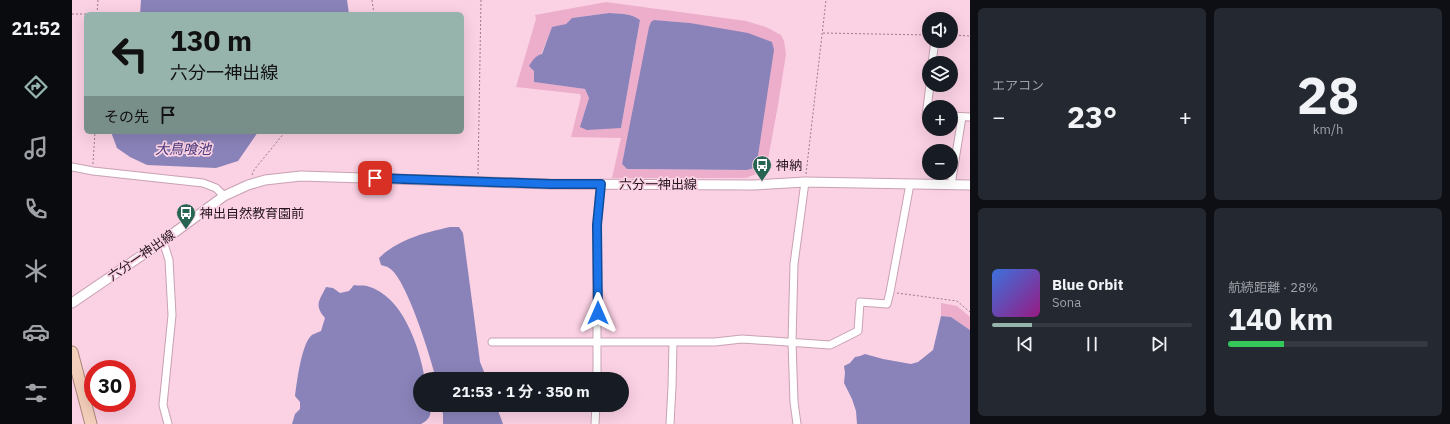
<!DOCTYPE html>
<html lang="ja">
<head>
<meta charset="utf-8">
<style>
  :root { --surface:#171b24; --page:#242831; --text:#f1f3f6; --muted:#9ea1a6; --line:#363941; --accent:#96b3ac }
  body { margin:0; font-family:"IBM Plex Sans","Noto Sans JP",sans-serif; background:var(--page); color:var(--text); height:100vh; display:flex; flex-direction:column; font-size:15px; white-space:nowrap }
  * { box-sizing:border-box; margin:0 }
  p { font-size:13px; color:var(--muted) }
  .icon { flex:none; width:22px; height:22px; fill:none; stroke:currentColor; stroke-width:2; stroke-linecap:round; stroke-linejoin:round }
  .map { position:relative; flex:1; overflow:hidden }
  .drawer { display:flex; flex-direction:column; gap:8px; padding:8px; background:#0d0f14; width:480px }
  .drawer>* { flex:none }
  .banner { position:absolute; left:12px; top:12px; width:380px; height:122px; border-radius:6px; box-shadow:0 4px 16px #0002; background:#96b3ac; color:#111; overflow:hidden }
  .controls { position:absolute; left:850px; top:12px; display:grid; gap:8px }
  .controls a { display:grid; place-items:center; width:36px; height:36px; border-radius:50%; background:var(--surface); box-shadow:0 4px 16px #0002; font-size:20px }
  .speed { position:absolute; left:12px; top:360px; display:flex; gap:8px; font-size:20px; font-weight:700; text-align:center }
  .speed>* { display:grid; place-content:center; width:52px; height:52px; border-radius:50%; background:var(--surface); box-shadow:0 4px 16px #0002; line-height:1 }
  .speed .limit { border:6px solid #d22; background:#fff; color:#111 }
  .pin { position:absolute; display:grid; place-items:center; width:34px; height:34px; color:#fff; margin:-17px; border-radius:8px; box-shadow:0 2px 6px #0006 }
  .me { position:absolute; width:44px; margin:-22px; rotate:0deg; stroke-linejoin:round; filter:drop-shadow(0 0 3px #0008) }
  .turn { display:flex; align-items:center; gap:14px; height:84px; padding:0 20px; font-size:18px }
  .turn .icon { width:52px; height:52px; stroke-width:2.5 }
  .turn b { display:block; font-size:28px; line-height:34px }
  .then { display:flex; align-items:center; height:38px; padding:0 20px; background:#0003; gap:8px; font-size:15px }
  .big { font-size:30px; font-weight:700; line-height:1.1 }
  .drawer .widget { flex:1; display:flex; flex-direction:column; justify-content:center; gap:6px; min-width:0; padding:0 14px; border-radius:6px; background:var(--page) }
  .drawer .dial { align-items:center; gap:0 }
  .dial b { font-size:52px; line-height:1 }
  .song { display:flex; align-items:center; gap:12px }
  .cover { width:48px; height:48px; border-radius:6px; background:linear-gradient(135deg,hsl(220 70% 55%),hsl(310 70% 35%)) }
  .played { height:4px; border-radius:2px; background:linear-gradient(90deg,var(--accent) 20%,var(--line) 20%) }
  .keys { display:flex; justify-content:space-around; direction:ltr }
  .heat { display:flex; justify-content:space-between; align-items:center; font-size:22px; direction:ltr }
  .charge { height:6px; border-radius:3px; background:linear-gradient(90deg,#34c759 28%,var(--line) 0) }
  .drawer .tiles { flex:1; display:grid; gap:8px; grid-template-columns:repeat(2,1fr) }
  .trip { position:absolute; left:341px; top:372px; width:216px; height:40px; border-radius:20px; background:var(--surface); box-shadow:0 4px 16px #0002; font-weight:700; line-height:40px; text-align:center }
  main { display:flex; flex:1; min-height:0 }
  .menu { display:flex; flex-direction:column; width:72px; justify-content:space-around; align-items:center; background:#090b0e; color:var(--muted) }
  .menu .icon { width:28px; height:28px }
  .menu .selected { color:var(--accent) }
  .menu b { font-size:18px; color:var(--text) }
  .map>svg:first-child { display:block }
  .green { fill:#ecaecb; fill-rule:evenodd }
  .water { fill:#8a83b9 }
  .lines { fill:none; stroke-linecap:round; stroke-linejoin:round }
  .minor-casing { stroke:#c8a1b3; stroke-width:9 }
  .secondary-casing { stroke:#c8a1b3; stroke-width:11 }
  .trunk-casing { stroke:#aa8779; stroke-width:13 }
  .path { stroke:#9a7c8a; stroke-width:1; stroke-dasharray:2 2; stroke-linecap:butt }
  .minor { stroke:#fff; stroke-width:7 }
  .secondary { stroke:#fff; stroke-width:9 }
  .trunk { stroke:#f4cfbb; stroke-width:11 }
  .route-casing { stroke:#114b97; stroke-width:10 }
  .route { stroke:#1a73e8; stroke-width:7 }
  .labels { text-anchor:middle; stroke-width:3.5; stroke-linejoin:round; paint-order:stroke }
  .poi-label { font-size:13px; fill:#26171e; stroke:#fbd1e4; text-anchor:start }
  .street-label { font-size:13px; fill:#26171e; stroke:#fbd1e4 }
  .water-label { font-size:14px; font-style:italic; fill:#46397d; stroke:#fbd1e4 }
</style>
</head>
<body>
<main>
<nav class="menu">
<b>21:52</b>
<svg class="icon selected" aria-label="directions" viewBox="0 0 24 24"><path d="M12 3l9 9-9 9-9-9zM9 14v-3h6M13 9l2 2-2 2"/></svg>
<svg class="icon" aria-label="music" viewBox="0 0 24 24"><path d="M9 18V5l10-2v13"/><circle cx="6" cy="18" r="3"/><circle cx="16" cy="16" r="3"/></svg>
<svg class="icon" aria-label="phone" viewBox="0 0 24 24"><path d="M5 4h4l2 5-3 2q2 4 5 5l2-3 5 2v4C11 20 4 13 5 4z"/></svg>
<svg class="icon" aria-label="climate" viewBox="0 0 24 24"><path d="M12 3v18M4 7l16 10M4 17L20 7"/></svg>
<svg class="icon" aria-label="car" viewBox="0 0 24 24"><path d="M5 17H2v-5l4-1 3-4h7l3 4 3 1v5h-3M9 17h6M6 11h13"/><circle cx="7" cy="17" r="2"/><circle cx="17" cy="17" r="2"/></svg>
<svg class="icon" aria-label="filters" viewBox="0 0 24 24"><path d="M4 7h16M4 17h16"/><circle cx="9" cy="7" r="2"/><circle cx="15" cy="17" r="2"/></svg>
</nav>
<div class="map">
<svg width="898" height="424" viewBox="0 0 898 424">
  <rect width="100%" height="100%" fill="#fbd1e4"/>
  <path class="green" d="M 534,2 L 674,21 L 694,27 L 709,35 L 712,41 L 714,54 L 706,105 L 694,170 L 674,178 L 540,178 L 549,138 L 499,137 L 509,97 L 508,94 L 444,87 L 464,19 L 463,15 ZM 537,13 C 548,14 559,13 568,20 L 549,128 L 509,127 L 517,98 L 513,89 L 462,82 L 462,71 L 480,28 L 494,24 L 500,18 ZM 582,20 L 618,23 L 682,168 L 674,170 L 555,169 L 550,164 Z
    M 869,303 L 885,306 L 898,317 L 898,330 L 879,317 L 869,316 Z"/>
  <path class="water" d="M 69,0 L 275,0 L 277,14 L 68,14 Z
    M 537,13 C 548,14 559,13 568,20 L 549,128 L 515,130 L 508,127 L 517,98 L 513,89 L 462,82 L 462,71 L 457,66 C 461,60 463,56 470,54 L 480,27 L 494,24 L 500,18 Z
    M 582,20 L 618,23 L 676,33 L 700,42 L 702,50 L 685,162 L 682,168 L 675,170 L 555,169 L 550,164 L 577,27 L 579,22 Z
    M 39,132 L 186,132 L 166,161 L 144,168 L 75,165 L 58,157 L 45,148 Z
    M 378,227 L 387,227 L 391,233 L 408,362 L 415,379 L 364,379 C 359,358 334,277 317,268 C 315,266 311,266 309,265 L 307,258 C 327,239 352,233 378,227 Z
    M 282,285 C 286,286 291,285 295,286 C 331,296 347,346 353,379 L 348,379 L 348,405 L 358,405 C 360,415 357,420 349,424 L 220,424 L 223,414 L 228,409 L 228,402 L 223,396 C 225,382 229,348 238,337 C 240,334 245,333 249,331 L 253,318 C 242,305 247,301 254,287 L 261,288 L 268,293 L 277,291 Z
    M 869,316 L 879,317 L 898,330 L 898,424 L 785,424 L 784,411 L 780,399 L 772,383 L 773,373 L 772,366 L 778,363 L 783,357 L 788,356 L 793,354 L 811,359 L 839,364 L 846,362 L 861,350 Z
    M 369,405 L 424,405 L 431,424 L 371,424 L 371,414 Z"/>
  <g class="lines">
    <defs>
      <path id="minor" d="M 860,63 L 863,41
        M 857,116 L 854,116 L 858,85
        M 879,116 L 898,117
        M 0,167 L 21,171 L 131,183 L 144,188 L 152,196
        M 879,185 L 890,117
        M 91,241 L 97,260 L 100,315 L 91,405 L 96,424
        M 420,342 L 643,342 L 670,339 L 758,345 L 786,331 L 788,302 L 815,304 L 818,292 L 838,184
        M 525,379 L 525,225 L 529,184
        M 523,424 L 524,405
        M 598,424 L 600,387 L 601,342
        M 725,424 L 722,402 L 720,342 L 722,264 L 733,182"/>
      <path id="secondary" d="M 0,303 L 91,241 L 152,196 L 176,185 L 193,180 L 229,176 L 478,184 L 682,185 L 733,182 L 898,185"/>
      <path id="trunk" d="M 0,352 L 19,424"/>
    </defs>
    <use href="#minor" class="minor-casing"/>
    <use href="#secondary" class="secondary-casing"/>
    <use href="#trunk" class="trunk-casing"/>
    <path class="path" d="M 300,0 L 302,14
      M 0,14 L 14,14
      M 25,14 L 26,0
      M 751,33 L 857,35
      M 879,35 L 898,36
      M 21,164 L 23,132
      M 406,174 L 409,0
      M 734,174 L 754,0
      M 180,175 L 182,170 L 213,132
      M 825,293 L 885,301 L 898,312"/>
    <use href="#minor" class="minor"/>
    <use href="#secondary" class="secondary"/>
    <use href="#trunk" class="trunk"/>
  </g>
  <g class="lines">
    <defs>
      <path id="route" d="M 303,178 L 478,184 L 529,184 L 525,225 L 526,313"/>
    </defs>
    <use href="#route" class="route-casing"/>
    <use href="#route" class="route"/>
  </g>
  <defs>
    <symbol id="bus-pin" viewBox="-11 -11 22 30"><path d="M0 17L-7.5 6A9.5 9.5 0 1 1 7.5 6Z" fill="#276552" stroke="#fbd1e4"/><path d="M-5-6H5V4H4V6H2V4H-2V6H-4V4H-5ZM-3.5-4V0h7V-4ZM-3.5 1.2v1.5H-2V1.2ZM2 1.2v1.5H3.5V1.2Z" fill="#fff"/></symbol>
  </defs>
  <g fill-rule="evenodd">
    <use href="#bus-pin" x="679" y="154" width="22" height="30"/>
    <use href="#bus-pin" x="103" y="202" width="22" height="30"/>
  </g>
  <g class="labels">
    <g class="poi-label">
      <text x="704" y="170">神納</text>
      <text x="128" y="218">神出自然教育園前</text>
    </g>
    <g class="street-label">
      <text x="586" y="189">六分一神出線</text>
      <text transform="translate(69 255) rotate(-35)" y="5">六分一神出線</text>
    </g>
    <g class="water-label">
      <text x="111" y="154">大鳥喰池</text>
    </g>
  </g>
</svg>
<div class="controls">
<a><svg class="icon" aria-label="sound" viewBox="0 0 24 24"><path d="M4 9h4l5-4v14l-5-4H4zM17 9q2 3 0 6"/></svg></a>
<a><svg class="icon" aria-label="layers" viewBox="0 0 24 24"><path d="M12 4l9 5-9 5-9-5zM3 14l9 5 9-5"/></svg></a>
<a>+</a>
<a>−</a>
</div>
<div class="speed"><div class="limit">30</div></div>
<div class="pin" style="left:303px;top:178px;background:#d93025"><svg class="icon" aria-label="arrive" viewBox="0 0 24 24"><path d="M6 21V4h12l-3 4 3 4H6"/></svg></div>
<svg class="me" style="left:526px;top:313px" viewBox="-20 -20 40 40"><path d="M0-17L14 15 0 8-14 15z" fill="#1a73e8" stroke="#fff" stroke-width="4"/></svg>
<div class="trip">21:53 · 1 分 · 350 m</div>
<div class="banner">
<div class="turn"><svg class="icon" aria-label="left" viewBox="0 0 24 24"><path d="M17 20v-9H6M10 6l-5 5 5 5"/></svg><div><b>130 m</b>六分一神出線</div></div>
<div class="then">その先<svg class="icon" aria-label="arrive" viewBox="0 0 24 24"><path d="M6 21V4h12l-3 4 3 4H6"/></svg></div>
</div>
</div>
<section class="drawer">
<div class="tiles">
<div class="widget"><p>エアコン</p>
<div class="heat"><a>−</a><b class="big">23°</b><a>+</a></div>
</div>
<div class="widget dial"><b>28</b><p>km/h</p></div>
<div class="widget">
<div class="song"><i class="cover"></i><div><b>Blue Orbit</b><p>Sona</p></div></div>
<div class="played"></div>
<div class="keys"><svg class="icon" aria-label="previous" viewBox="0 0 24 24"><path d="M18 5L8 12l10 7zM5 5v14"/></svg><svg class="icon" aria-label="pause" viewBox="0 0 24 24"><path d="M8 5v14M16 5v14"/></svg><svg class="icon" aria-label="next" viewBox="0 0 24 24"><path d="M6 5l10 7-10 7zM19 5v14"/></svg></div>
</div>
<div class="widget"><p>航続距離 · 28%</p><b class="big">140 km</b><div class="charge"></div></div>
</div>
</section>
</main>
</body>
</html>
